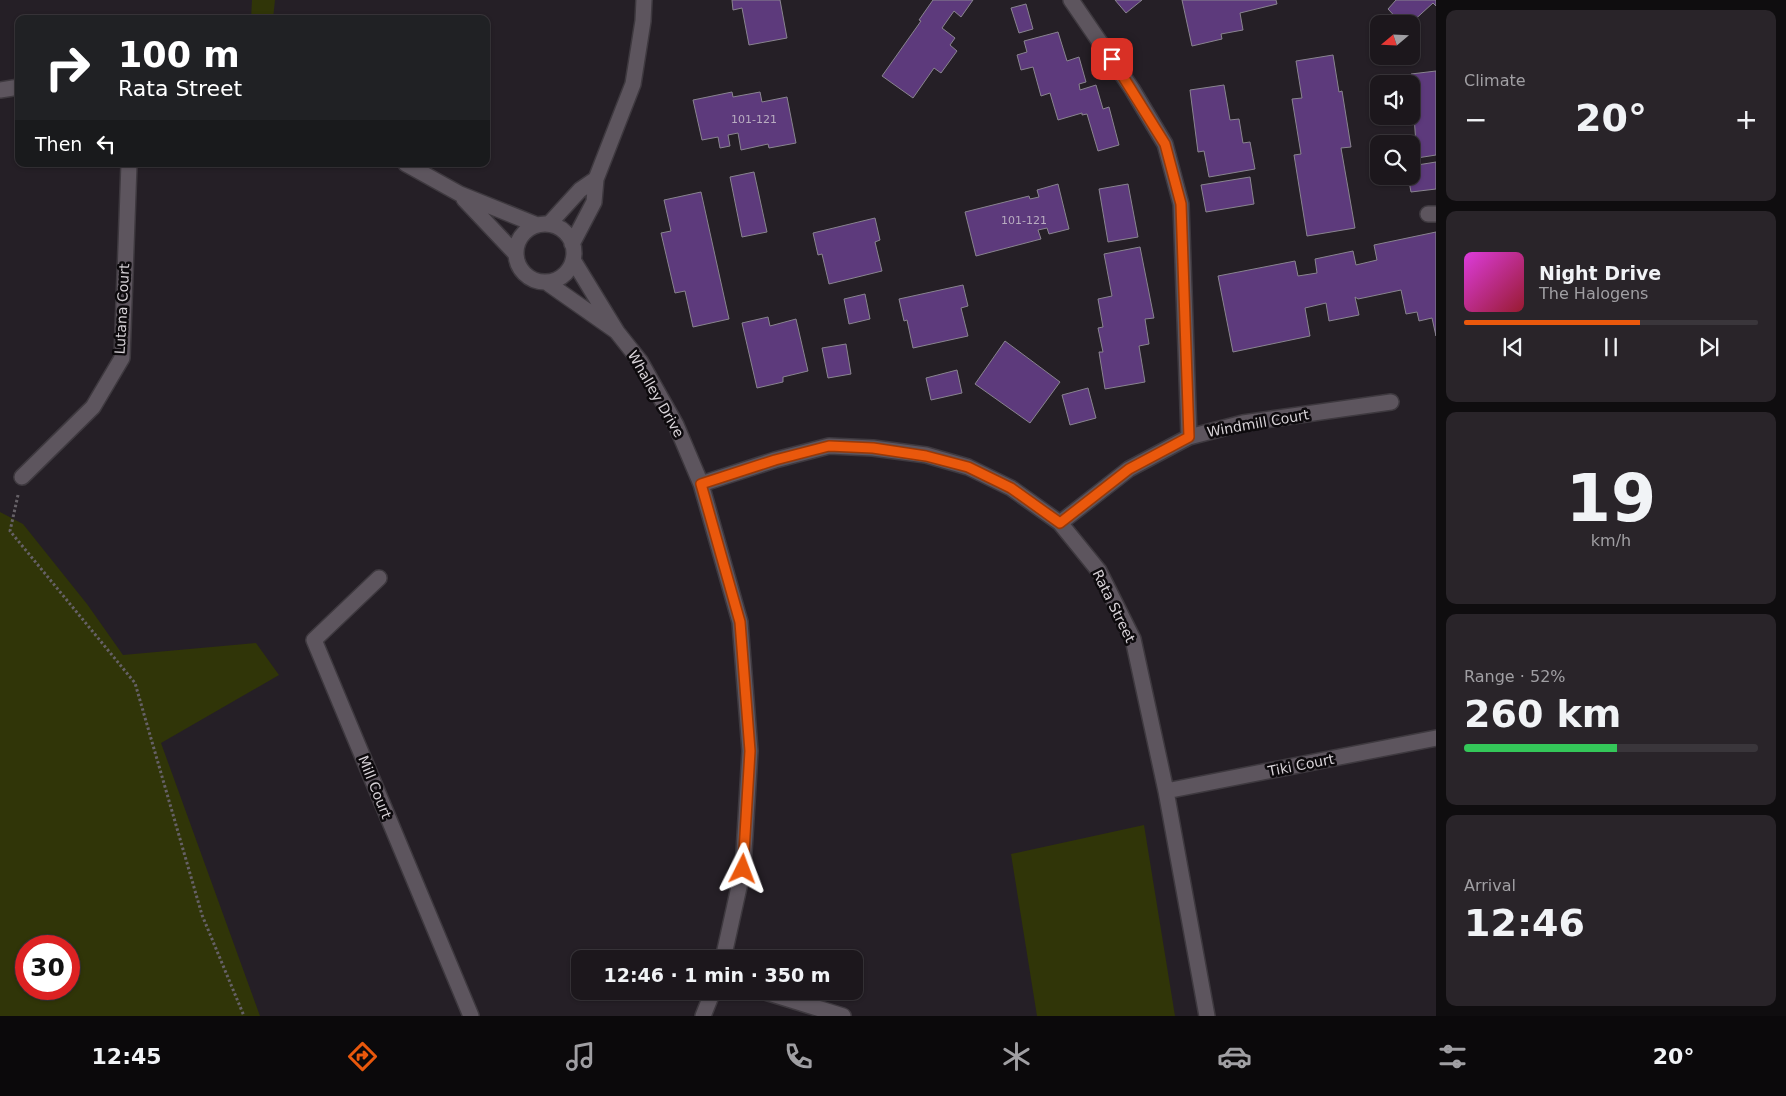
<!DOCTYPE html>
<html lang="en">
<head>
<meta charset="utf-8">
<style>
  :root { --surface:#1c171c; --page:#292429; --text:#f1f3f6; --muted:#a09fa3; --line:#3a363b; --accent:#ea580c }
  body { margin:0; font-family:"DejaVu Sans",sans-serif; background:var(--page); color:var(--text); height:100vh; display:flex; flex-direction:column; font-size:19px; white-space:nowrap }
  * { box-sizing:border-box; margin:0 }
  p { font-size:16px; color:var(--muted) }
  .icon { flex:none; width:28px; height:28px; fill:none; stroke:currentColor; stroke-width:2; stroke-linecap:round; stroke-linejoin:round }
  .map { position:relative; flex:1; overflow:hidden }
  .panel { display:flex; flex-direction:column; gap:10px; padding:10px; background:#0f0d0f; width:350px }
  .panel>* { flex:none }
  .banner { position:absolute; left:15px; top:15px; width:475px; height:152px; border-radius:10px; box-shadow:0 1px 4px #0004,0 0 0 1px var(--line); background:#202124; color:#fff; overflow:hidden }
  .needle { width:32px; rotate:251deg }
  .fabs { position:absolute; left:1370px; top:15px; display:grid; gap:10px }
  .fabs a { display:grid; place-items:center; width:50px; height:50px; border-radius:10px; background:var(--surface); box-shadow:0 1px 4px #0004,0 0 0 1px var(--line); font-size:25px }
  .speed { position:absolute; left:15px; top:935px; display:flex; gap:10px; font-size:25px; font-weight:700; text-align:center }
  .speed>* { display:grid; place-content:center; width:65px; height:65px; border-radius:50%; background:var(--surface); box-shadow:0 1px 4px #0004,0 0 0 1px var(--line); line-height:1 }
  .speed .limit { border:8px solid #d22; background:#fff; color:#111 }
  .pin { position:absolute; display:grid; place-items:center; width:42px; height:42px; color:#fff; margin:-21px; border-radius:10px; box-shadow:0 2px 8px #0006 }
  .me { position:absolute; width:55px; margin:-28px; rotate:3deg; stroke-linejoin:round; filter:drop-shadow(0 0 4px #0008) }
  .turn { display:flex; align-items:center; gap:18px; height:105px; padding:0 20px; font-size:22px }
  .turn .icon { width:65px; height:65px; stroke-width:2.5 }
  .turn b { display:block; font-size:35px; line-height:42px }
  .then { display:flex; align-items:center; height:48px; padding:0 20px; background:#0003; gap:10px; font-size:19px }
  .big { font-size:38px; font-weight:600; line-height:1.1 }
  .panel .card { flex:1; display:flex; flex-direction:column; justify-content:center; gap:8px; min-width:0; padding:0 18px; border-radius:10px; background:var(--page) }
  .panel .dial { align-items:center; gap:0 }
  .dial b { font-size:65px; line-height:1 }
  .song { display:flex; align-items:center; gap:15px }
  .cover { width:60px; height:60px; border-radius:8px; background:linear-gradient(135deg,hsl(300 70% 55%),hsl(350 70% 35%)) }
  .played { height:5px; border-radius:2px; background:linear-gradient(90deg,var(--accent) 60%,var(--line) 60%) }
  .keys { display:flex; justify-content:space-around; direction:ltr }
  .heat { display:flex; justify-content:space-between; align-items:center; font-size:28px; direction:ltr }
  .charge { height:8px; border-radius:4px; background:linear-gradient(90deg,#34c759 52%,var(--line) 0) }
  .trip { position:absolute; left:571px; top:950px; width:292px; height:50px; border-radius:10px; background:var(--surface); box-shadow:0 1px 4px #0004,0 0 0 1px var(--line); font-weight:600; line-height:50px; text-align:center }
  .tab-bar { display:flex; height:80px; justify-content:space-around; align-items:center; background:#0b090b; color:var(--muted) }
  .tab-bar .icon { width:35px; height:35px }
  .tab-bar .on { color:var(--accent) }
  .tab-bar b { font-size:22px; color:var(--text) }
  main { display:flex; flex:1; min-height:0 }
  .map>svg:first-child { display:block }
  .green { fill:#303508; fill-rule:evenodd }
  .building { fill:#5d3a7c; stroke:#89848f }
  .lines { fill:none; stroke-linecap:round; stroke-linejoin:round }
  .street-casing { stroke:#3e393f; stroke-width:18 }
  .path { stroke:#666167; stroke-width:3; stroke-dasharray:2.5 2.5; stroke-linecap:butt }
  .street { stroke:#5d555e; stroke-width:15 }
  .route-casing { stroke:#983908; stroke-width:12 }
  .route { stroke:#ea580c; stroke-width:9 }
  .labels { text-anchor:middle; stroke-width:5; stroke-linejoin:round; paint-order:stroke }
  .number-label { font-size:11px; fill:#b9adc1 }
  .street-label { font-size:14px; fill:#d8d3d8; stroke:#0d0a0d }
</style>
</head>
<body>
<main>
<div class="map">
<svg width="1436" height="1016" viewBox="0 0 1436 1016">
  <rect width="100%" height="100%" fill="#251f26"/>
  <path class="green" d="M 252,0 L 275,0 L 273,19 L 251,19 Z
    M 0,512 L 23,524 L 87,604 L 123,655 L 256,643 L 279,675 L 161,743 L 260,1016 L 0,1016 ZM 26,946 L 69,946 L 69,989 L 26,989 Z
    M 1144,825 L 1175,1016 L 1037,1016 L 1011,854 Z"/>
  <path class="building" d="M 732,0 L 780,0 L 787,38 L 749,45 L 742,8 L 733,10 Z
    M 933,0 L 973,0 L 961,17 L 954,11 L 942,28 L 955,38 L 950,45 L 957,51 L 941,73 L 934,68 L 913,98 L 882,76 L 921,21 L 919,20 Z
    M 1115,0 L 1142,0 L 1126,13 Z
    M 1182,0 L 1276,0 L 1277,4 L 1240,13 L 1243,30 L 1221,34 L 1222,39 L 1192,46 Z
    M 1396,0 L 1436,0 L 1436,6 L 1433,3 L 1410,24 L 1402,24 L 1388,9 Z
    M 1026,4 L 1033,29 L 1019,33 L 1011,8 Z
    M 1058,32 L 1067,61 L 1079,57 L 1086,82 L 1079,84 L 1080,90 L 1096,85 L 1103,109 L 1109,107 L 1119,145 L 1098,151 L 1087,114 L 1082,115 L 1082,113 L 1058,120 L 1050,93 L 1041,96 L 1033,67 L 1021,70 L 1017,55 L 1027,52 L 1024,41 Z
    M 1333,55 L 1339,92 L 1342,91 L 1351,147 L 1341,148 L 1355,228 L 1307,236 L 1294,155 L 1301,154 L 1292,99 L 1302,98 L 1296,61 Z
    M 1436,71 L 1436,155 L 1417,158 L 1411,74 Z
    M 1224,85 L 1230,120 L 1239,119 L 1243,143 L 1250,142 L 1255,169 L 1209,177 L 1204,151 L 1198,152 L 1190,90 Z
    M 732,92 L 733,97 L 760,92 L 762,102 L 787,97 L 796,143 L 769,148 L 768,144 L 741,150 L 738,133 L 728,135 L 730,146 L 720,148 L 718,137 L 702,140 L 693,100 Z
    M 1436,162 L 1436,189 L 1411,192 L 1408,176 L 1411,176 L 1411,166 Z
    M 754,172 L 767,232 L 742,237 L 730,177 Z
    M 1250,177 L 1254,204 L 1206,212 L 1201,185 Z
    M 1058,184 L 1069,229 L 1049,234 L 1047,228 L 1038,230 L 1041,239 L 976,256 L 965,212 L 1029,196 L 1030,199 L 1039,197 L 1037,190 Z
    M 1128,184 L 1138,237 L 1108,242 L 1099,189 Z
    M 701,192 L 729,319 L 693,327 L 685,291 L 675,293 L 661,233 L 671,231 L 664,200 Z
    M 875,218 L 880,240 L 875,242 L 882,271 L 829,284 L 822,254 L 818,255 L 813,233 Z
    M 1436,232 L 1436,336 L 1432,318 L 1419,321 L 1417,312 L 1406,314 L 1401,290 L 1358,299 L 1355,297 L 1359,315 L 1329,321 L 1326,303 L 1305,308 L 1310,336 L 1233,352 L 1218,276 L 1295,261 L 1298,276 L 1317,273 L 1315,259 L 1353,251 L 1356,265 L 1377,260 L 1374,245 Z
    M 1140,247 L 1154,318 L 1145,319 L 1149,344 L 1139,346 L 1145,382 L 1105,389 L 1099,352 L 1103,352 L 1098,328 L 1103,327 L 1098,299 L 1112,296 L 1104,254 Z
    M 963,285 L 968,306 L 961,308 L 968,336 L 913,348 L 907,320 L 904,321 L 899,299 Z
    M 865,294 L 870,319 L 849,324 L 844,299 Z
    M 768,317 L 770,326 L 796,319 L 808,371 L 783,377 L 783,382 L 757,388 L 742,323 Z
    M 1005,341 L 1060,382 L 1030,423 L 975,384 Z
    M 846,344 L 851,374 L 828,378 L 822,348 Z
    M 957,370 L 962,393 L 931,400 L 926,378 Z
    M 1088,388 L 1096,418 L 1070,425 L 1062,395 Z"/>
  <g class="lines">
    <defs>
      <path id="street" d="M 1071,0 L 1132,89 L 1165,144 L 1181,204 L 1189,437
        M 0,90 L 19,87
        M 406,164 L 460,194 L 537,225
        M 464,199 L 515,253
        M 1428,214 L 1436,214
        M 549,224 L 580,190 L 596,179
        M516 253a29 29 0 1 1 58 0a29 29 0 1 1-58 0Z
        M 572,244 L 594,202 L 596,179 L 633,84 L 643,21 L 644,0
        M 573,260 L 617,332 L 640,361 L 676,425 L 701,484 L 740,622 L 750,751 L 743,869 L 723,959
        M 546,282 L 616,331
        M 22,477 L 93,407 L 122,358 L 129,164
        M 701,484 L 775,460 L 829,446 L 873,448 L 926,455 L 968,467 L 1011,488 L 1060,523 L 1099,571 L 1133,639 L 1166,791 L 1207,1016
        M 1060,523 L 1129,469 L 1189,437 L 1243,423 L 1391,402
        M 379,578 L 314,640 L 471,1016
        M 1166,791 L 1436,738
        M 762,991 L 843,1016
        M 703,1016 L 713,991"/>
    </defs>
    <use href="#street" class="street-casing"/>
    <path class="path" d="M 18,495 L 10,531 L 135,683 L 202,915 L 244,1016"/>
    <use href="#street" class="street"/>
  </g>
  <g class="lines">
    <defs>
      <path id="route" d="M 743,869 L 750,751 L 740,622 L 701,484 L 775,460 L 829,446 L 873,448 L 926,456 L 968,467 L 1011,488 L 1060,523 L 1129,469 L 1189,437 L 1181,204 L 1165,144 L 1112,59"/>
    </defs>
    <use href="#route" class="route-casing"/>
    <use href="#route" class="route"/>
  </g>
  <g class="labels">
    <g class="number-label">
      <text x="754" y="123">101-121</text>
      <text x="1024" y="224">101-121</text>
    </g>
    <g class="street-label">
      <text transform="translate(122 309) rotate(-87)" y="5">Lutana Court</text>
      <text transform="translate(656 394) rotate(60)" y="5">Whalley Drive</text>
      <text transform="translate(1258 423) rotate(-10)" y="5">Windmill Court</text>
      <text transform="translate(1114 606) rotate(64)" y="5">Rata Street</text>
      <text transform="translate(1301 765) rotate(-11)" y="5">Tiki Court</text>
      <text transform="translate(375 787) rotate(68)" y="5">Mill Court</text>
    </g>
  </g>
</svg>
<div class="fabs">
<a><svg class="needle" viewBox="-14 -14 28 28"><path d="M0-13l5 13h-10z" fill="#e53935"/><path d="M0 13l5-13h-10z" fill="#a09fa3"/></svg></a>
<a><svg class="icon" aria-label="sound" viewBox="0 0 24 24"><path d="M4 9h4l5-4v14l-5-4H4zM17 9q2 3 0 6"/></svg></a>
<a><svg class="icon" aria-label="search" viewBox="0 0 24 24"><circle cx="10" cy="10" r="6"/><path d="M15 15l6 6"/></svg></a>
</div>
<div class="speed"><div class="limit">30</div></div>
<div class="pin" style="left:1112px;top:59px;background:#d93025"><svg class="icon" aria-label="arrive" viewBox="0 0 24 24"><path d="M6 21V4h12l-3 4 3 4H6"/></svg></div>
<svg class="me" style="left:743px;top:869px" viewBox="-20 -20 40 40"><path d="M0-17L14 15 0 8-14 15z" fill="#ea580c" stroke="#fff" stroke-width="4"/></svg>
<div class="trip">12:46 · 1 min · 350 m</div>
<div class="banner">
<div class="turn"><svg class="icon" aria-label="right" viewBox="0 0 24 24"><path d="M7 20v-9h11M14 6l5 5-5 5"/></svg><div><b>100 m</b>Rata Street</div></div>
<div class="then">Then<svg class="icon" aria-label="left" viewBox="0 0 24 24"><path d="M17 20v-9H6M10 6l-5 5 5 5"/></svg></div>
</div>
</div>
<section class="panel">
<div class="card"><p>Climate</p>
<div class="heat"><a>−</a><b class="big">20°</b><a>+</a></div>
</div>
<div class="card">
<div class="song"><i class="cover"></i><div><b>Night Drive</b><p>The Halogens</p></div></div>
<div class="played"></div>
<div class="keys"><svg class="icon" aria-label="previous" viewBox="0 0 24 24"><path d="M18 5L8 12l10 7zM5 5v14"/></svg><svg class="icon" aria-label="pause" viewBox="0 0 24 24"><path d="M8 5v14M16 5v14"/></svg><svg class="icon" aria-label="next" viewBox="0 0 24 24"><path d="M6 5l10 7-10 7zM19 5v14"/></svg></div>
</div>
<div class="card dial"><b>19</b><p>km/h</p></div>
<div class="card"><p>Range · 52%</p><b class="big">260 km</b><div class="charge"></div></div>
<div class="card"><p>Arrival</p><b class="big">12:46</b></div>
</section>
</main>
<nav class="tab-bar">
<b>12:45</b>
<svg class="icon on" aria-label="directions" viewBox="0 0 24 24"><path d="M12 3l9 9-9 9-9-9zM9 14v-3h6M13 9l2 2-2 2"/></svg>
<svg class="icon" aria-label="music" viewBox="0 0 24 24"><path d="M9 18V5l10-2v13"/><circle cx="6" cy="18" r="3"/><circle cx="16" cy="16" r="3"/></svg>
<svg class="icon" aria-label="phone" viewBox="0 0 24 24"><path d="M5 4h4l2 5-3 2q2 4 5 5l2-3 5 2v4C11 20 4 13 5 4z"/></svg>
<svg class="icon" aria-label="climate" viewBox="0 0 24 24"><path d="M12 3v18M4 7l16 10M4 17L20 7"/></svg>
<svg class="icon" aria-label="car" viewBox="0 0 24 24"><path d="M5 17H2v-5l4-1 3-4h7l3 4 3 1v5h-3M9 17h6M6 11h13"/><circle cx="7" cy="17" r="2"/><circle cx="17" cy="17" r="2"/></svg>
<svg class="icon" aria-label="filters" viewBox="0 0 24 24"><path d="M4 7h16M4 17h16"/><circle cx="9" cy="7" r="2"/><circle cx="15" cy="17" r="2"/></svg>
<b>20°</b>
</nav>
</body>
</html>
